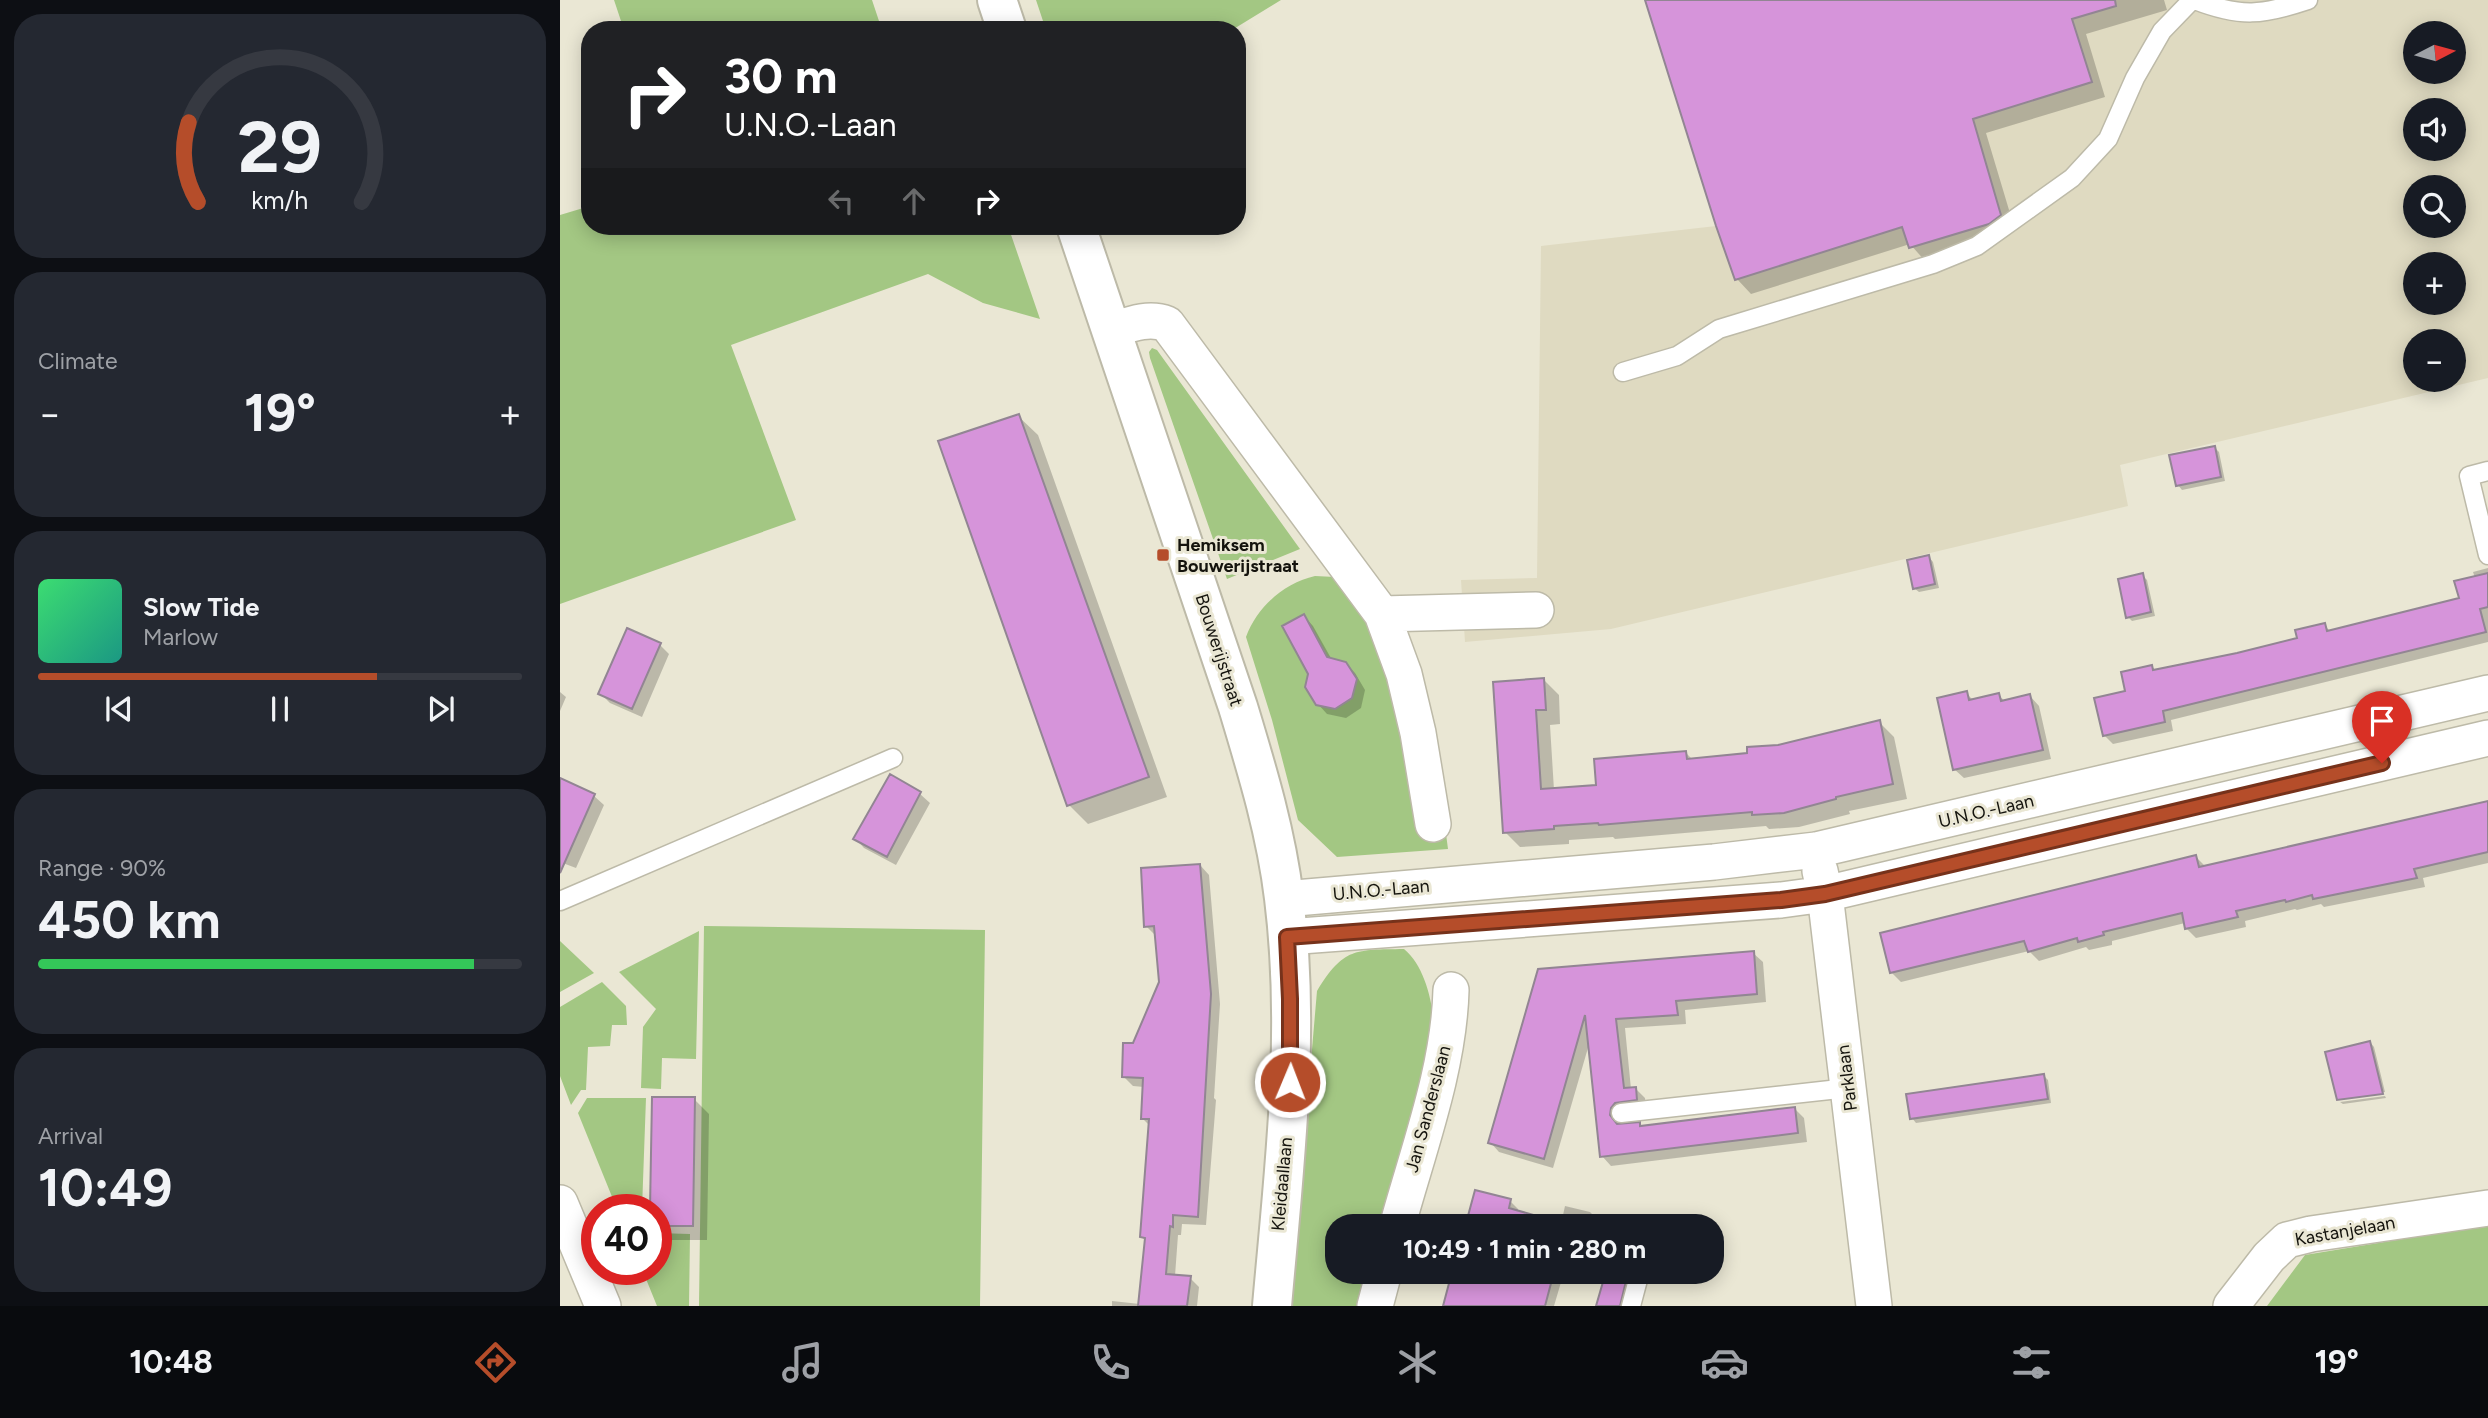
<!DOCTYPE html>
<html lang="en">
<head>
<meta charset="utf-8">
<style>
  :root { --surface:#171b24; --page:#242831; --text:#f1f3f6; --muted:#9ea1a6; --line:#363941; --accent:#b54d2a }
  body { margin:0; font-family:Figtree,sans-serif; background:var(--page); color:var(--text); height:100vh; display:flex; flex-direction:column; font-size:26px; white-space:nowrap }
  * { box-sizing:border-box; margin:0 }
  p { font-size:23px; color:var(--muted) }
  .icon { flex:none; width:38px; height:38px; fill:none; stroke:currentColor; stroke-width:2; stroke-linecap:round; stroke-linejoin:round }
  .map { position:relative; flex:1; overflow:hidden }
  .drawer { display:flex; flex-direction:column; gap:14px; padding:14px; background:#0d0f14; width:560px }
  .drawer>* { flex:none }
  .top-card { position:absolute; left:21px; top:21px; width:665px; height:214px; border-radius:28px; box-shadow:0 4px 18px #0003; background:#202124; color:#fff; overflow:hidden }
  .needle { width:46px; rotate:84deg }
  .fabs { position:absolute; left:1843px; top:21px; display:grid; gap:14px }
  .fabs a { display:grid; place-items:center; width:63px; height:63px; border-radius:50%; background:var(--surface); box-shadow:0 4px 18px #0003; font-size:35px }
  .speed { position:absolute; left:21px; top:1194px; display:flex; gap:14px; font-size:35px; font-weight:700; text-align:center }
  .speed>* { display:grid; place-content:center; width:91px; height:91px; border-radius:50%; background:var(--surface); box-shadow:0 4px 18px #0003; line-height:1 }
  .speed .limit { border:10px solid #d22; background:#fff; color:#111 }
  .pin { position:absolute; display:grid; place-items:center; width:60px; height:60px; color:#fff; margin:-72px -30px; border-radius:50% 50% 50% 0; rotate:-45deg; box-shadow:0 0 7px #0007 }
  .pin .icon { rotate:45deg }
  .me { position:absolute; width:77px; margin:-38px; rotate:1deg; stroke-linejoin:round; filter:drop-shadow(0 0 5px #0008) }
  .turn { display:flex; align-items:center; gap:24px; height:147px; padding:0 28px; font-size:32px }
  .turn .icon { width:91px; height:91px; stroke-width:2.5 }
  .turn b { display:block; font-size:49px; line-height:60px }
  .lanes { display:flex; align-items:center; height:66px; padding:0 28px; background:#0003; justify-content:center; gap:35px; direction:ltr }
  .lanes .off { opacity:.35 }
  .big { font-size:52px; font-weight:700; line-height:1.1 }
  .drawer .widget { flex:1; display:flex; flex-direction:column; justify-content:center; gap:10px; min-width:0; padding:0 24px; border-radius:28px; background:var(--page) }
  .drawer .dial { align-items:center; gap:0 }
  .dial svg { height:182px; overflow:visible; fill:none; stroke:var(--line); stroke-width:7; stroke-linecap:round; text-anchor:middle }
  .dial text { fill:var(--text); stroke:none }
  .song { display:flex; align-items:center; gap:21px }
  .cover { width:84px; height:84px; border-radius:10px; background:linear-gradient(135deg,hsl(140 70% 55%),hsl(170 70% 35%)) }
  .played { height:7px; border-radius:4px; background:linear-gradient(90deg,var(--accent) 70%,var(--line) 70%) }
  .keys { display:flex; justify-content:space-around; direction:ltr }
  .heat { display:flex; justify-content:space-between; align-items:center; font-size:38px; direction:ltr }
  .charge { height:10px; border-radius:5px; background:linear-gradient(90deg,#34c759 90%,var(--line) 0) }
  .trip { position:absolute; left:765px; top:1214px; width:399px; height:70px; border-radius:28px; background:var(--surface); box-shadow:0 4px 18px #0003; font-weight:700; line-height:70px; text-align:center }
  .tabs { display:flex; height:112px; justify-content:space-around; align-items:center; background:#090b0e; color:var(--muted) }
  .tabs .icon { width:49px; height:49px }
  .tabs .active { color:var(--accent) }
  .tabs b { font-size:32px; color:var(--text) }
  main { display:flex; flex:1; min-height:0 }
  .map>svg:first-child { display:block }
  .built { fill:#dfdac1; fill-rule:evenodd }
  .green { fill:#a3c783 }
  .shadow { fill:#0003 }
  .building { fill:#d694da; stroke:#928593; stroke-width:2 }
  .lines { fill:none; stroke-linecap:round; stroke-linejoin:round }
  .service-casing { stroke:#bdbaa8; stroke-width:21 }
  .minor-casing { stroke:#bdbaa8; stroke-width:38 }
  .tertiary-casing { stroke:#bdbaa8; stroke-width:42 }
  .service { stroke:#fff; stroke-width:18 }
  .minor { stroke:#fff; stroke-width:35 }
  .tertiary { stroke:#fff; stroke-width:38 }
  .route-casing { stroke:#76321b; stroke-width:18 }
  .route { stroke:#b54d2a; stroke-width:12 }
  .poi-dot { fill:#b54d2a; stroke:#eae7d4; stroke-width:2.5 }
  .labels { text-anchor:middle; stroke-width:6; stroke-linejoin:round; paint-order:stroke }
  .poi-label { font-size:18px; font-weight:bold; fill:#14130d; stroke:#eae7d4; text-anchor:start }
  .street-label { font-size:18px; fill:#14130d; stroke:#eae7d4 }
</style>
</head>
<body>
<main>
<section class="drawer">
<div class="widget dial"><svg viewBox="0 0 100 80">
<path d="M14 69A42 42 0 1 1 86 69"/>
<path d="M14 69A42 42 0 0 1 10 34" stroke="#b54d2a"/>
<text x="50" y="56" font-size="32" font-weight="700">29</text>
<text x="50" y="72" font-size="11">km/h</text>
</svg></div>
<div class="widget"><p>Climate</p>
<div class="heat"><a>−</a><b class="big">19°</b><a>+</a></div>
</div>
<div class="widget">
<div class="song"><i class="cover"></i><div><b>Slow Tide</b><p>Marlow</p></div></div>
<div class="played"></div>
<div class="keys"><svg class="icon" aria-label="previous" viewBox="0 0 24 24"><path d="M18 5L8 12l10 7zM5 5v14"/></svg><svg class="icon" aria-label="pause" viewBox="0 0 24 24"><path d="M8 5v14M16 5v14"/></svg><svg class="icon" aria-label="next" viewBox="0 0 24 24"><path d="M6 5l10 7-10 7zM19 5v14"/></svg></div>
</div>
<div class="widget"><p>Range · 90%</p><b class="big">450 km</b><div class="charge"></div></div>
<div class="widget"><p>Arrival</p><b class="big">10:49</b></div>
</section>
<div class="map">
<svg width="1928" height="1306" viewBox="0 0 1928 1306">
  <rect width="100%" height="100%" fill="#eae7d4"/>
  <path class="built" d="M 1085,0 L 1928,0 L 1928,378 L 1560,465 L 1568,506 L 1051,629 L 905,642 L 901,580 L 977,578 L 981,246 L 1156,226 ZM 1855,33 L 1894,33 L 1894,72 L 1855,72 ZM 1855,110 L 1894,110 L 1894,149 L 1855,149 ZM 1855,187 L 1894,187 L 1894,226 L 1855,226 ZM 1855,264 L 1894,264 L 1894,303 L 1855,303 ZM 1855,341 L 1894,341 L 1894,380 L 1855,380 Z"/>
  <path class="green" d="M 54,0 L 312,0 L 322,30 L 64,30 Z
    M 476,0 L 721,0 L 672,30 L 486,30 Z
    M 30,206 L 30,226 L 448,226 L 480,319 L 423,303 L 368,274 L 171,345 L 236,520 L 0,604 L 0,215 Z
    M 592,348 L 597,350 L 740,549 L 667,579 L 590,358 L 589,352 Z
    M 755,576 L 775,577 L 801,610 L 817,642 L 886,834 L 888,849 L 777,857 L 738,820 L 712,720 L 686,637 C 697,607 724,583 755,576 Z
    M 144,926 L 425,930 L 420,1306 L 139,1306 Z
    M 139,931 L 136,1059 L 102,1058 L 101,1089 L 81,1088 L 83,1027 L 96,1009 L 59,972 Z
    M 0,941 L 34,973 L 0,992 Z
    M 844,949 C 867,968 874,1009 875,1037 L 824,1227 L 777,1227 L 777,1272 L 811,1272 L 802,1306 L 730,1306 L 757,991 C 784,947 795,950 844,949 Z
    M 42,982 L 66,1006 L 67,1025 L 52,1025 L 50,1046 L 28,1047 L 26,1090 L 21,1090 L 11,1105 L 0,1076 L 0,1007 Z
    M 27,1098 L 86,1098 L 82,1209 L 57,1209 L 18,1113 Z
    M 1928,1225 L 1928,1306 L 1707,1306 L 1745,1255 Z
    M 96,1233 L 130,1234 L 129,1306 L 97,1306 L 82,1269 L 96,1269 Z"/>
  <path class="shadow" d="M 1087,0 L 1604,0 L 1607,10 L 1526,34 L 1545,97 L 1426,133 L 1455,230 L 1443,238 L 1366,262 L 1350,244 L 1191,294 L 1177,279 Z
    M 458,416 L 478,435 L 607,797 L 528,824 L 509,805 Z
    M 1655,448 L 1659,452 L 1665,481 L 1622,490 L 1618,485 Z
    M 1369,557 L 1373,562 L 1379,588 L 1359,592 L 1354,588 Z
    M 1928,568 L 1928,642 L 1611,720 L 1613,731 L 1553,744 L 1544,735 L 1568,693 L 1592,667 L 1595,671 L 1739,640 L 1764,625 L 1771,632 L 1901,600 L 1915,578 L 1913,572 Z
    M 1582,575 L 1587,580 L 1595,616 L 1572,621 L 1568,617 Z
    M 744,616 L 753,626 L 772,660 L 785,663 L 795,673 L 805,690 L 801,708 L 786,718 L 767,714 L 757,703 L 750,674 Z
    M 100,645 L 109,654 L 82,717 L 50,703 L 40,693 Z
    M 984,680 L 999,695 L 1000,724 L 990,725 L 994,790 L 1038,786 L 1125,752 L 1133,760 L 1189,754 L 1319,722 L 1334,737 L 1347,799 L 1289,811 L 1290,814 L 1239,827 L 1209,829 L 1206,826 L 1055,839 L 1053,837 L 1009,840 L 1009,844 L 960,847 L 945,832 Z
    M 0,692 L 6,697 L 0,711 Z
    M 1406,693 L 1414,701 L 1438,695 L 1445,701 L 1470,696 L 1479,706 L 1491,759 L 1404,778 L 1394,769 Z
    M 0,788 L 34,796 L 44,805 L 16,868 L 0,862 Z
    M 360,794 L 370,803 L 336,865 L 304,848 L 295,838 Z
    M 1928,802 L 1928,863 L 1863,878 L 1865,887 L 1764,907 L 1761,904 L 1737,910 L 1735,909 L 1685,921 L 1686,927 L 1636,938 L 1626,928 L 1625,923 L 1552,941 L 1552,945 L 1529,950 L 1526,947 L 1479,961 L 1469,951 L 1341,982 L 1331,972 L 1636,857 L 1646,867 Z
    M 640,865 L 649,875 L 660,1004 L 654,1098 L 656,1100 L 646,1225 L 622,1224 L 621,1235 L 618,1235 L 615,1276 L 630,1278 L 639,1287 L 637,1306 L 552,1306 L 552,1301 L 580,1304 L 586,1241 L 582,1237 L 590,1126 L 582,1118 L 584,1087 L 573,1086 L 563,1076 L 600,983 L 595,935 L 586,926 Z
    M 1193,953 L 1203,962 L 1206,1002 L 1125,1010 L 1126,1024 L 1065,1028 L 1071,1089 L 1075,1088 L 1085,1098 L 1086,1109 L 1060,1117 L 1059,1125 L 1079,1124 L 1082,1128 L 1235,1109 L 1244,1118 L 1247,1142 L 1051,1166 L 1042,1156 L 1030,1041 L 993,1168 L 939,1152 L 930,1142 L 979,971 Z
    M 1810,1042 L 1814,1047 L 1825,1092 L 1779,1098 L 1779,1100 L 1767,1053 Z
    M 1484,1076 L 1488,1080 L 1491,1103 L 1356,1123 L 1352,1118 Z
    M 1825,1096 L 1826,1098 L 1783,1104 L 1780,1102 Z
    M 94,1099 L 134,1099 L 149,1114 L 147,1240 L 107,1240 L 96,1229 L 96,1209 L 92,1209 Z
    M 950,1201 L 958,1209 L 958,1212 L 1001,1224 L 1005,1206 L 1030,1212 L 1038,1220 L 1036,1227 L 908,1227 Z
    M 899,1272 L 1004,1272 L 994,1306 L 885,1306 Z
    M 1065,1283 L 1069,1287 L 1065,1306 L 1038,1306 Z"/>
  <path class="building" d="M 1085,0 L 1555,0 L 1556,6 L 1512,19 L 1532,82 L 1413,119 L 1441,215 L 1429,224 L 1349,248 L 1342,227 L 1175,280 L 1156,226 Z
    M 459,414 L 589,777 L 507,806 L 378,441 Z
    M 1655,446 L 1661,477 L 1616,486 L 1609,455 Z
    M 1369,555 L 1375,584 L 1353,589 L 1347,560 Z
    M 1583,573 L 1591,612 L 1566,618 L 1558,579 Z
    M 1928,573 L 1928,607 L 1920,609 L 1926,632 L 1603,711 L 1605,722 L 1543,736 L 1534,698 L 1565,691 L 1561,672 L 1592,665 L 1593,670 L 1677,653 L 1737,638 L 1735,630 L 1765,623 L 1767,631 L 1899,598 L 1894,581 Z
    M 744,614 L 767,657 L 786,662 L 797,679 L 792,698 L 775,709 L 756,705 L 745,687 L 748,674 L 722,626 Z
    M 67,628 L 101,643 L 72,709 L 38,694 Z
    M 984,678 L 986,710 L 976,710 L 981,789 L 1036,785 L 1034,759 L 1126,751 L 1127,759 L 1187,753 L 1187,747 L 1218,745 L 1320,720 L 1333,784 L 1276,797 L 1276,799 L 1224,813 L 1192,815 L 1192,812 L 1039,825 L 1038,823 L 994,826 L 994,829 L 943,833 L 933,682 Z
    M 1407,691 L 1409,700 L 1439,693 L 1441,701 L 1470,694 L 1483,750 L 1393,770 L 1377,698 Z
    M 330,774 L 361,792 L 327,857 L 293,839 Z
    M 0,778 L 35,794 L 0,873 Z
    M 1928,801 L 1928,852 L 1854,869 L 1857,878 L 1753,899 L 1752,895 L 1726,902 L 1725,900 L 1676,911 L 1678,917 L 1625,929 L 1622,913 L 1543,932 L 1544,935 L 1518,942 L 1517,938 L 1468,952 L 1464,941 L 1330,973 L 1320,933 L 1636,855 L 1639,867 Z
    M 640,864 L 651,994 L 638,1217 L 613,1215 L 613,1227 L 610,1226 L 606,1274 L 631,1276 L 627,1306 L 578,1306 L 585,1238 L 580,1237 L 589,1119 L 581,1119 L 583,1078 L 562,1077 L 563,1043 L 573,1043 L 599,982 L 594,926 L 584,927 L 581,868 Z
    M 1194,951 L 1197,994 L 1116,1001 L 1118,1015 L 1056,1019 L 1064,1088 L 1076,1087 L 1077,1100 L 1055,1103 L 1051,1108 L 1050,1115 L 1057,1124 L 1080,1122 L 1080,1126 L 1235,1107 L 1238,1133 L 1040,1157 L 1025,1015 L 984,1159 L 928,1143 L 978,969 Z
    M 1810,1041 L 1823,1094 L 1777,1100 L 1765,1052 Z
    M 1484,1074 L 1488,1099 L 1350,1119 L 1346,1094 Z
    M 92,1097 L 135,1097 L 133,1226 L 96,1226 L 96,1209 L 90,1209 Z
    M 915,1190 L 951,1199 L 949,1208 L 991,1220 L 990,1227 L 905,1227 Z
    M 892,1272 L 994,1272 L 985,1306 L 883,1306 Z
    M 1045,1275 L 1066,1281 L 1060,1306 L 1036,1306 Z"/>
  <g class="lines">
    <defs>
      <path id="service" d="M 1635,0 C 1681,18 1703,15 1748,0
        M 1063,372 L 1117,356 L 1159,329 L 1373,264 L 1417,246 L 1512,178 L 1548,139 L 1575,78 L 1602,31 L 1632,0
        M 1928,471 L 1909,476 L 1928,555
        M 0,901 L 333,758
        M 1061,1113 L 1288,1088
        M 1071,1306 L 1080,1272"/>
      <path id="minor" d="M 553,330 C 571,324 589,317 607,324 L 822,614 L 844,674 L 858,733 L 873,824
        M 822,614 L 976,610
        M 1260,871 L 1265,894 L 1314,1306
        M 724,899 L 1154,862 L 1256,850 L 1928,693
        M 727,937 L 1221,900 L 1265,894 L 1928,738
        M 0,1203 L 43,1306
        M 837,1227 C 858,1150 889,1069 891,990
        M 815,1306 L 824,1272
        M 1671,1306 L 1709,1257 L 1727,1240 L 1751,1234 L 1928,1208"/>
      <path id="tertiary" d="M 437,0 L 447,30
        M 516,226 L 678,707 C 697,770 716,832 724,898 C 741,1034 724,1170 712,1306"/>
    </defs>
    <use href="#service" class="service-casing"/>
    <use href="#minor" class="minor-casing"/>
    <use href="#tertiary" class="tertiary-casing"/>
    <use href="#service" class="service"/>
    <use href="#minor" class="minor"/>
    <use href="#tertiary" class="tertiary"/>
  </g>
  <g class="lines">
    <defs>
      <path id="route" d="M 730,1082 L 730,999 L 727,937 L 1221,900 L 1265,894 L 1822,763"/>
    </defs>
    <use href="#route" class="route-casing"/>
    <use href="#route" class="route"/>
  </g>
  <rect class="poi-dot" x="596" y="548" width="14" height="14" rx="3.5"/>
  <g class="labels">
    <g class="poi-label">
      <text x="617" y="551">Hemiksem<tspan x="617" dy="21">Bouwerijstraat</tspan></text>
    </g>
    <g class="street-label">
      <text transform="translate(659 650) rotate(72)" y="6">Bouwerijstraat</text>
      <text transform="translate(1426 811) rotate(-13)" y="6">U.N.O.-Laan</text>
      <text transform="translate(821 890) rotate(-5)" y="6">U.N.O.-Laan</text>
      <text transform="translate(1287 1078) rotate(-97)" y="6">Parklaan</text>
      <text transform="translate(868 1109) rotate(-75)" y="6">Jan Sanderslaan</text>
      <text transform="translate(722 1184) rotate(-85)" y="6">Kleidaallaan</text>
      <text transform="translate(1785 1231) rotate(-10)" y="6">Kastanjelaan</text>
    </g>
  </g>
</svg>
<div class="fabs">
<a><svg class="needle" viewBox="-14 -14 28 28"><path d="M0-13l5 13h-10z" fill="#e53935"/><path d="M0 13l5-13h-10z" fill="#9ea1a6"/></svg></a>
<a><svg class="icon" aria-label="sound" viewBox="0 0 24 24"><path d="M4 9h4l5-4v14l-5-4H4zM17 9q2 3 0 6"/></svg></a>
<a><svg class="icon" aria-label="search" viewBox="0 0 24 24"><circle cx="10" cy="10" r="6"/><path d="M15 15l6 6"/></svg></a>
<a>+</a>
<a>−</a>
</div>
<div class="speed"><div class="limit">40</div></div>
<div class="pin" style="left:1822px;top:763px;background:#d93025"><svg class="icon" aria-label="arrive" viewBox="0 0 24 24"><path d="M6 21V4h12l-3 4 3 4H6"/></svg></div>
<svg class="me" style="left:730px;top:1082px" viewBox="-20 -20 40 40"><circle r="17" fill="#b54d2a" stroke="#fff" stroke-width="3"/><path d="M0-11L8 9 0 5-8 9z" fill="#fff"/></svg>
<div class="trip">10:49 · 1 min · 280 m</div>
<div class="top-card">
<div class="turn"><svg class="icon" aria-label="right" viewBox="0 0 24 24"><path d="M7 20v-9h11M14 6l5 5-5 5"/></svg><div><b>30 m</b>U.N.O.-Laan</div></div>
<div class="lanes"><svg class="icon off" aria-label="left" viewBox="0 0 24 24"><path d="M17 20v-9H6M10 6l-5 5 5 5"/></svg><svg class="icon off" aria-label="ahead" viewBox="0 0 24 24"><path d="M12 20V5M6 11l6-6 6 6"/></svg><svg class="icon" aria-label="right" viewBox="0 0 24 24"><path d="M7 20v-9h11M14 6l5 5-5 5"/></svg></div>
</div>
</div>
</main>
<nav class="tabs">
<b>10:48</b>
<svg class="icon active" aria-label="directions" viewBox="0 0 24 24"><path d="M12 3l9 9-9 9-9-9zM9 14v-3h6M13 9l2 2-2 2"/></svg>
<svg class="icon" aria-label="music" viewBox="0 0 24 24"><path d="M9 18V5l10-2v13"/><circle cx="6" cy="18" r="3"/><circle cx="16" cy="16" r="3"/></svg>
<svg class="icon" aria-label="phone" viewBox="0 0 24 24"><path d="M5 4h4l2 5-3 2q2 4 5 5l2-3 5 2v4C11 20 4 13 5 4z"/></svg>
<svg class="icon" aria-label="climate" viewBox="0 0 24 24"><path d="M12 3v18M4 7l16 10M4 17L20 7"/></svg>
<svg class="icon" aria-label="car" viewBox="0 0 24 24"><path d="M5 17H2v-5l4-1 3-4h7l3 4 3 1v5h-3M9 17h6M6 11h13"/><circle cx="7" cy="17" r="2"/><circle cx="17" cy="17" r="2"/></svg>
<svg class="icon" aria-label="filters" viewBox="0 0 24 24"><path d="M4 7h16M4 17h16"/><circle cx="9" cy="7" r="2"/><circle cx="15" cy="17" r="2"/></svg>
<b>19°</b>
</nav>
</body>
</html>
